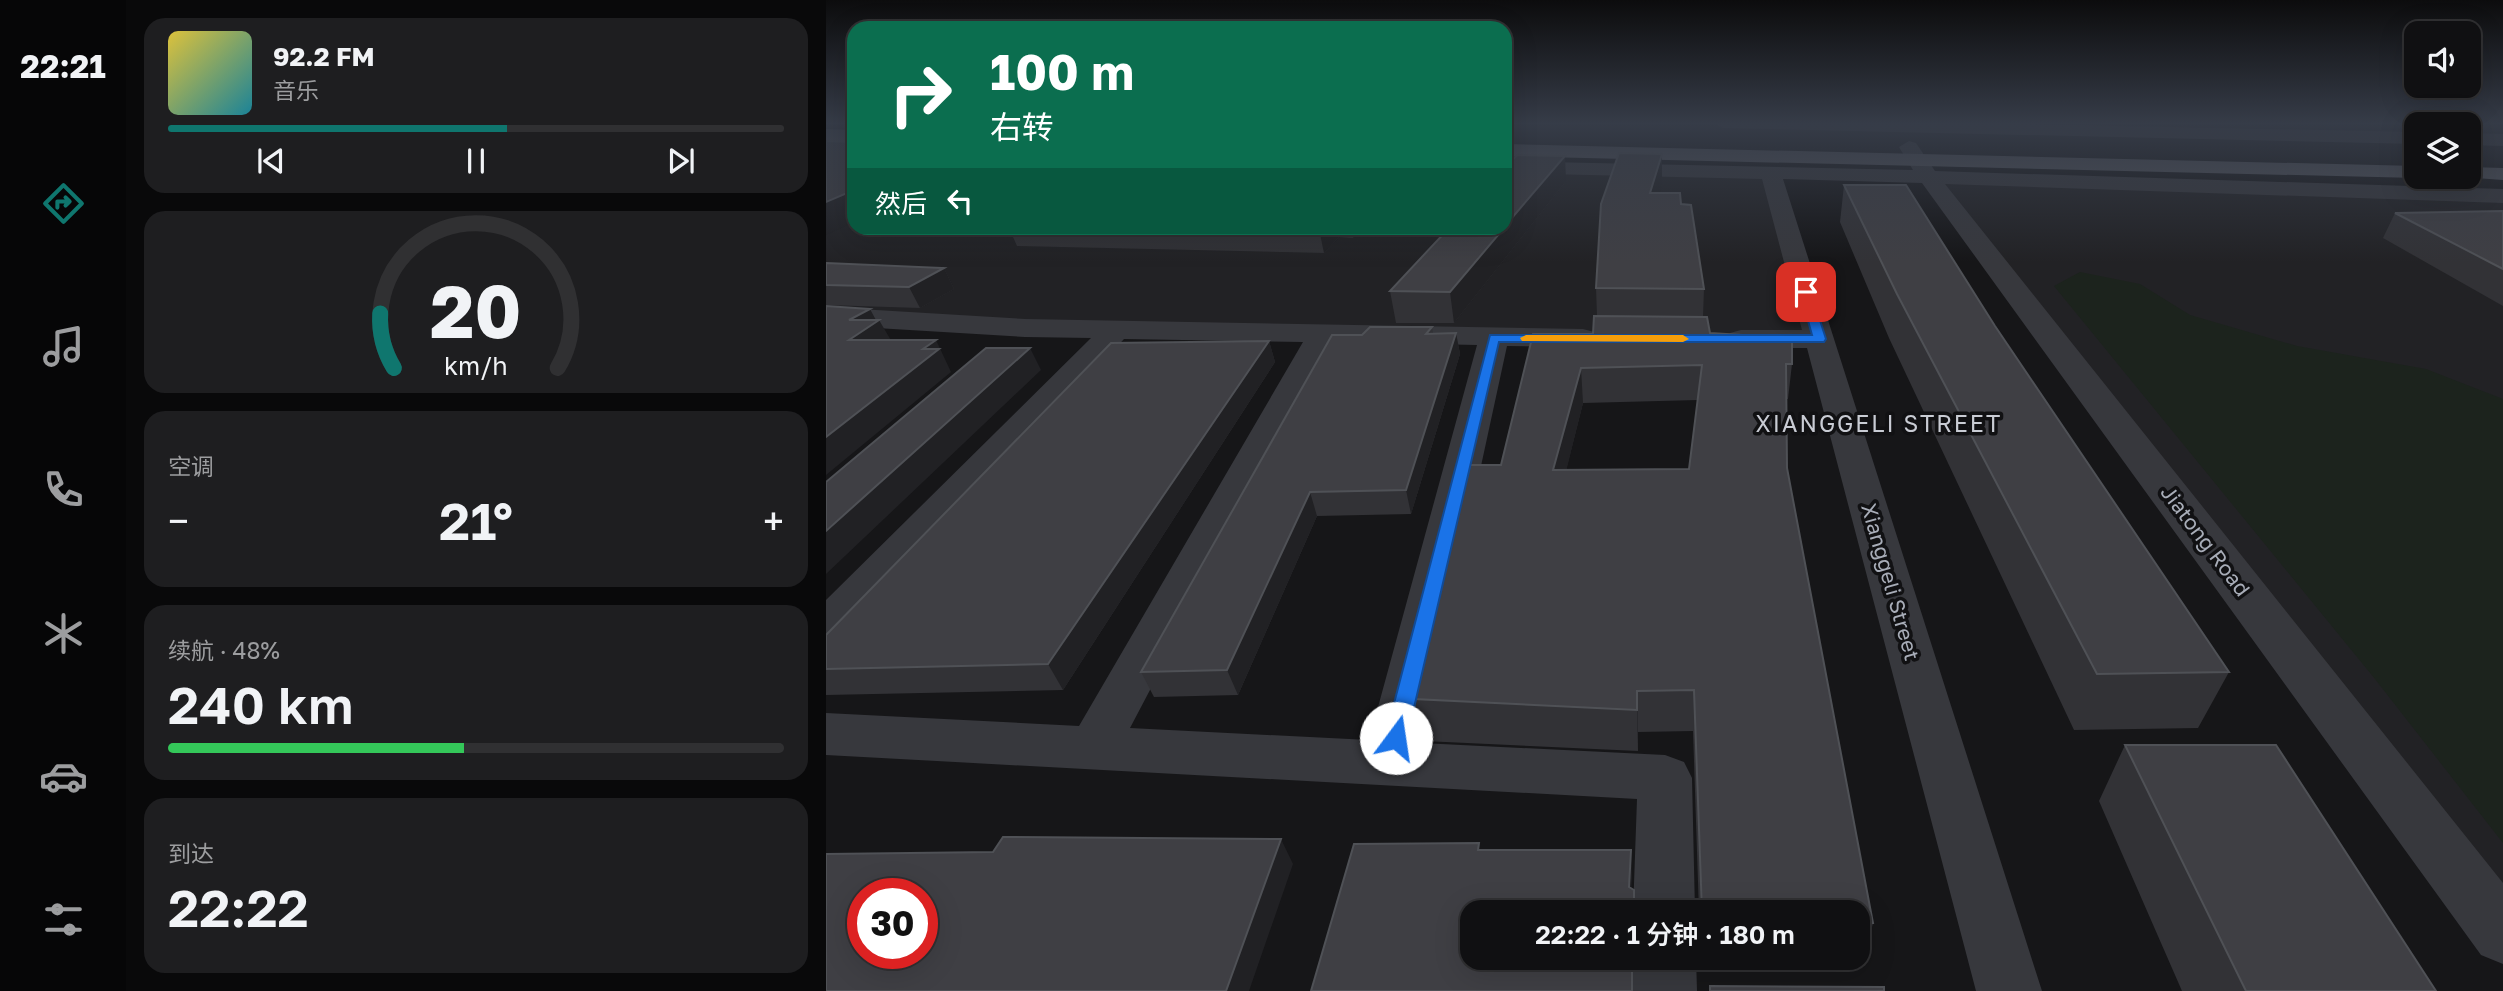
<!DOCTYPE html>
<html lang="zh">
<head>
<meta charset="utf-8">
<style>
  :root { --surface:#101012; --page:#1e1e20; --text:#f1f3f6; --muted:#9c9d9f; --line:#303032; --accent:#0f766e }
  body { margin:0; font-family:"Golos Text","Noto Sans SC",sans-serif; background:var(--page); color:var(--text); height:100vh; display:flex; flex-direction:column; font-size:26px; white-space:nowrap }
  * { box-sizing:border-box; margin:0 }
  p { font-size:23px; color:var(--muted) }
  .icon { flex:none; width:38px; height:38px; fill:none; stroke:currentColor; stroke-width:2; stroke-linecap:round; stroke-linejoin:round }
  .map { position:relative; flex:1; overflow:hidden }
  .side { display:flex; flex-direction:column; gap:18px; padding:18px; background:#09090a; width:700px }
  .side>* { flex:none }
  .top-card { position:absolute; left:21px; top:21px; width:665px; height:214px; border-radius:21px; box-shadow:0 7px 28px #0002,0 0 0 2px var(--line); background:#0b6e4f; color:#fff; overflow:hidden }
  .controls { position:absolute; left:1578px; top:21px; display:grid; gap:14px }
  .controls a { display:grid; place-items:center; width:77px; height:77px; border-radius:14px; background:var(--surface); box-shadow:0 7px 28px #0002,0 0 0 2px var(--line); font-size:35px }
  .speed { position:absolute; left:21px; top:878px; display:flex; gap:14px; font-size:35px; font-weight:700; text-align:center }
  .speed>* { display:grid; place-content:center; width:91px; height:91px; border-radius:50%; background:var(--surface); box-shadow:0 7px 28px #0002,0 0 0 2px var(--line); line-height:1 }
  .speed .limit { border:10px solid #d22; background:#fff; color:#111 }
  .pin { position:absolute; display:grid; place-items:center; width:60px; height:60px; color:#fff; margin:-30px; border-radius:14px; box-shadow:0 4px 10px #0006 }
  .me { position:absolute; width:77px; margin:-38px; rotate:14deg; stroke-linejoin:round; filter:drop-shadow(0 0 5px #0008) }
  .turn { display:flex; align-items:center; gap:24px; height:147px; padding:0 28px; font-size:32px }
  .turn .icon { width:91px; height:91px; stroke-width:2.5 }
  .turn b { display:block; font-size:49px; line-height:60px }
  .then { display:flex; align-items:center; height:66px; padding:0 28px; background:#0003; gap:14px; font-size:26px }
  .big { font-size:52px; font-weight:600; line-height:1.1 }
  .side .widget { flex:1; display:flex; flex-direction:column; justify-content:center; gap:10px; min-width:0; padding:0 24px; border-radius:21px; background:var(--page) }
  .side .dial { align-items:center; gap:0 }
  .dial svg { height:182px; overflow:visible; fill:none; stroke:var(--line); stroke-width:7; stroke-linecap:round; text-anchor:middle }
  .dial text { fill:var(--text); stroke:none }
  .song { display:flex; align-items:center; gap:21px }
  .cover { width:84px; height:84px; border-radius:10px; background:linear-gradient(135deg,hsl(50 70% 55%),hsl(190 70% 35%)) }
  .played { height:7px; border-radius:4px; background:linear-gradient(90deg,var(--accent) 55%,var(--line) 55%) }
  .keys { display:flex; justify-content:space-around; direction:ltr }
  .heat { display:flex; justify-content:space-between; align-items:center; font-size:38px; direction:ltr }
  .charge { height:10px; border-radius:5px; background:linear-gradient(90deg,#34c759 48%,var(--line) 0) }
  .trip { position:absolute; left:634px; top:900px; width:410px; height:70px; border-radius:21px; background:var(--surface); box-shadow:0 7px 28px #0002,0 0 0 2px var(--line); font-weight:600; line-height:70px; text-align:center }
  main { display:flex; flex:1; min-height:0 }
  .tab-bar { display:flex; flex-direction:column; width:126px; justify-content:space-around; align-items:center; background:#060607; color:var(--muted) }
  .tab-bar .icon { width:49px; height:49px }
  .tab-bar .current { color:var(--accent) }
  .tab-bar b { font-size:32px; color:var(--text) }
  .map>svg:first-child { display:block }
  .built { fill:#222225 }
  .green { fill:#1c231d }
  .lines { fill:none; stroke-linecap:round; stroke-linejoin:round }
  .minor { fill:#37383d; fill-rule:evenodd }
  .major { fill:#53555c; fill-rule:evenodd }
  .wall { fill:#323236; fill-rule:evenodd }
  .shaded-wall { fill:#212124 }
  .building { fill:#3f3f44; stroke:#4f5156; stroke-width:2; fill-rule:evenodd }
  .route { fill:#1a73e8; stroke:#114b97; stroke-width:2 }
  .slow { fill:#f59e0b }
  .labels { text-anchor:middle; stroke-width:7; stroke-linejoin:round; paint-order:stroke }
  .street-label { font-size:21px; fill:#a8adb8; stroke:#111113 }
  .neighbourhood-label { font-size:23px; letter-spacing:2px; fill:#c9ccd4; stroke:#111113 }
</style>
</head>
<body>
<main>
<nav class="tab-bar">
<b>22:21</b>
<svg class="icon current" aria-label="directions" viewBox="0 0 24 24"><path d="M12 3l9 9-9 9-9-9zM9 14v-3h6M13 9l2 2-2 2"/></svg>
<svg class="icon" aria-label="music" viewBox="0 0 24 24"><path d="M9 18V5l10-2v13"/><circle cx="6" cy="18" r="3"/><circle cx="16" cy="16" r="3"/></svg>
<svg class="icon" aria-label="phone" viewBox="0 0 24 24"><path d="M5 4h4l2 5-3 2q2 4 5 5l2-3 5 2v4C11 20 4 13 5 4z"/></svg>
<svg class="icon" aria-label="climate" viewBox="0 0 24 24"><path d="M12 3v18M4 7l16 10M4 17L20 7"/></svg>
<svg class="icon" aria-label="car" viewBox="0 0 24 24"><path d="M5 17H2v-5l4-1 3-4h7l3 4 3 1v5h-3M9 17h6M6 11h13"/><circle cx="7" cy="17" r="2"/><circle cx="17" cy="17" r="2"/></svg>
<svg class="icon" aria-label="filters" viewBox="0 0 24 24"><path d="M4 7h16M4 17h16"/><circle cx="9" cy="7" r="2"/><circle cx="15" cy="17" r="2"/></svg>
</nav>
<section class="side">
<div class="widget">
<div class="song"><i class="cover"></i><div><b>92.2 FM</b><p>音乐</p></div></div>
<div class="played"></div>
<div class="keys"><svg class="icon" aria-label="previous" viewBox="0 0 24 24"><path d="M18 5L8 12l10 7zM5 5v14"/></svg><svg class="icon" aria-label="pause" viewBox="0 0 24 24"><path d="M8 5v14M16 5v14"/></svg><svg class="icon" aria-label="next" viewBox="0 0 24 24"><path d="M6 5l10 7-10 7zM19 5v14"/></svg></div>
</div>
<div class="widget dial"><svg viewBox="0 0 100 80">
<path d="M14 69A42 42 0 1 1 86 69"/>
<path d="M14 69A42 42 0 0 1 8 45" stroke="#0f766e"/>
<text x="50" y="56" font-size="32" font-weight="700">20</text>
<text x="50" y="72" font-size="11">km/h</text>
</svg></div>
<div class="widget"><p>空调</p>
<div class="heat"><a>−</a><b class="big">21°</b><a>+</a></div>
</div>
<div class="widget"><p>续航 · 48%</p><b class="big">240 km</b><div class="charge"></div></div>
<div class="widget"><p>到达</p><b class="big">22:22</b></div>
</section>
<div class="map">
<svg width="1677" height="991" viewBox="0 0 1677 991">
  <rect width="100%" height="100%" fill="#161618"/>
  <path class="built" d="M 0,152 L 28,153 L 28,228 L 679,228 L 679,167 L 945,173 L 994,339 L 0,316 Z
    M 1102,177 L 1677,196 L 1677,933 Z"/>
  <path class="green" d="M 1254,272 L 1314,284 L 1364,315 L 1471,346 L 1600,369 L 1677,399 L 1677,843 L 1549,679 L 1228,286 Z"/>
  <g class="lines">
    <path class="minor" d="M 888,123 L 1142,123 L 1591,132 L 1591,144 L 897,128 Z
      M 1643,133 L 1677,134 L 1677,146 L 1643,145 Z
      M 1083,141 L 1090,143 L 1109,171 L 1677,189 L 1677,203 L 1119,184 L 1677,883 L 1677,964 L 1655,955 L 1096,183 L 957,179 L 1216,991 L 1150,991 L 981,348 L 915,348 L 904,345 L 900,339 L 904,333 L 915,330 L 976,330 L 936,179 L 679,173 L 679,161 L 1087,170 L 1073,147 Z
      M 0,307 L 199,319 L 757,329 L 768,332 L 772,338 L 768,344 L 757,347 L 681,346 L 595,743 L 839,755 L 858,762 L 866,778 L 869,912 L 807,912 L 811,799 L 0,755 L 0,713 L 253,726 L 477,342 L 298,339 L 16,640 L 0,644 L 0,600 L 265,338 L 199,337 L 0,325 ZM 507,342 L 651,345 L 543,740 L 304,728 Z
      M 806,957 L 870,957 L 871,991 L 805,991 Z"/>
    <path class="major" d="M 0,129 L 28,130 L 28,142 L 0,141 Z
      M 679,144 L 1591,166 L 1591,177 L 1597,177 L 1591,178 L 679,156 Z
      M 1643,167 L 1677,168 L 1677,180 L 1636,177 L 1643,177 Z"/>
  </g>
  <path class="wall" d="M 740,181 L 628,323 L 570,323 L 564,291 Z
    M 836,184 L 833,193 L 855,204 L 878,289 L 877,317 L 884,333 L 966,364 L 962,399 L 960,399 L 961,468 L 1047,923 L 1037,963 L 875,964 L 874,957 L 1031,957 L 1031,912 L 873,912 L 867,731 L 812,732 L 812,751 L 598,741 L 588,699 L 675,465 L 767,334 L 771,316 L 770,288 ZM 872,400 L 863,469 L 740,470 L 757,403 Z
    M 1018,185 L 1169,326 L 1403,672 L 1372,728 L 1248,730 L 1063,338 L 1014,222 Z
    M 1677,211 L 1677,306 L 1557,238 L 1569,213 Z
    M 183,228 L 537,228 L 527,238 L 513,237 L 498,253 L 191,246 Z
    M 0,263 L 118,268 L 128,289 L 94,308 L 0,305 Z
    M 606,327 L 607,333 L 630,333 L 634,354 L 585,514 L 491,516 L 412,695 L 328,697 L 315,672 L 536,335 Z
    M 443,341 L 449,362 L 237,690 L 0,695 L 0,635 Z
    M 1299,745 L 1610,991 L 1356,991 L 1273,801 Z"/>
  <path class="shaded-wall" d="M 836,154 L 836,184 L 825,226 L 824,193 Z
    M 739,156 L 740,181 L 628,323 L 624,292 Z
    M 28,190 L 28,222 L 0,235 L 0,202 Z
    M 494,228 L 511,228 L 513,237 L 498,253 L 493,229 Z
    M 525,228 L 537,228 L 527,238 Z
    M 118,268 L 128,289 L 94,308 L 83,287 Z
    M 44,309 L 51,322 L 53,320 L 66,342 L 23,340 L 23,320 Z
    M 630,333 L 634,354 L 585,514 L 580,490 Z
    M 110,340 L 125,372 L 0,475 L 0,437 L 97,349 Z
    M 443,341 L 449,362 L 237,690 L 222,664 Z
    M 204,348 L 215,370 L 0,574 L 0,531 Z
    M 755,368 L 757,403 L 731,508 L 727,470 Z
    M 484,492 L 491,516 L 412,695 L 401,670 Z
    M 811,691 L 812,732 L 812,751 L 811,710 Z
    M 455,839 L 467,864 L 423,991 L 400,991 Z
    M 805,850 L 806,876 L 804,912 L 803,887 Z"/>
  <path class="building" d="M 0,141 L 28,142 L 28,190 L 0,202 Z
    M 793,153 L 836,154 L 824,193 L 854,193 L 855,204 L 865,205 L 878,289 L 770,288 L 775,204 Z
    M 691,155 L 739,156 L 679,226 L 679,168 Z
    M 1018,185 L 1080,185 L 1169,326 L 1403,672 L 1271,674 L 1071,294 Z
    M 1677,211 L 1677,269 L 1569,213 Z
    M 446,228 L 494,228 L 493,229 Z
    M 623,228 L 678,228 L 624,292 L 564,291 Z
    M 0,263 L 118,268 L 83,287 L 0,285 Z
    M 0,306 L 44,309 L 23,320 L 53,320 L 23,340 L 110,340 L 97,349 L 113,349 L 0,437 Z
    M 768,316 L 881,317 L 884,333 L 966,338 L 966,364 L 960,364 L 961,468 L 1047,923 L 1031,923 L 1031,912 L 876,912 L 868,690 L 811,691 L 811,710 L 588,699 L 644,465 L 675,465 L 707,334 L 767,334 ZM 876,365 L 863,469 L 727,470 L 755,368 Z
    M 544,327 L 606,327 L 600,334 L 630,333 L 580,490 L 484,492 L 401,670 L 315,672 L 506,335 L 536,335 Z
    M 443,341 L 222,664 L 0,669 L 0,635 L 285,343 Z
    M 160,348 L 204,348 L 0,531 L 0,482 Z
    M 1299,745 L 1450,745 L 1610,991 L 1420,991 Z
    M 177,837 L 455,839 L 400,991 L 0,991 L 0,854 L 167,852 ZM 37,894 L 96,894 L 96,954 L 37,954 Z
    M 653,843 L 652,850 L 805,850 L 803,887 L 808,890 L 808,912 L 646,912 L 646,957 L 801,957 L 801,967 L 806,969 L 806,991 L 485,991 L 528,844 Z
    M 884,986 L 1058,987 L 1058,991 L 884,991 Z"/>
  <linearGradient id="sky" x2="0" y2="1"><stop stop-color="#0c0c0d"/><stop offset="0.47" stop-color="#363c48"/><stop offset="1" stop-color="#363c48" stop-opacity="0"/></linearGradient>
  <rect width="1677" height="262" fill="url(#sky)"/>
  <path class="route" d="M 976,289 L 985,292 L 1000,339 L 998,342 L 673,342 L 581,738 L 577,744 L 570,747 L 562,744 L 559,738 L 664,335 L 986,335 L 974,292 Z"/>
  <path class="slow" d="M 700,335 L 857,335 L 863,339 L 857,342 L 696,341 L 694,338 Z"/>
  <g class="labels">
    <g class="street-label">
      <text transform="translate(1379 541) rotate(53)" y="7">Jiatong Road</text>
      <text transform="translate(1064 582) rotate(74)" y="7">Xianggeli Street</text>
    </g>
    <g class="neighbourhood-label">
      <text x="1053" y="432">XIANGGELI STREET</text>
    </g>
  </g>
</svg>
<div class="controls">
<a><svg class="icon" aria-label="sound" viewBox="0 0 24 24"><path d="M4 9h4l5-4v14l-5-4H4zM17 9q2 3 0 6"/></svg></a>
<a><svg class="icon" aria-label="layers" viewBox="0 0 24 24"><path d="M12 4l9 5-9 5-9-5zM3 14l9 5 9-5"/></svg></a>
</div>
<div class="speed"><div class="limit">30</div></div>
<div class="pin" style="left:980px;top:292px;background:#d93025"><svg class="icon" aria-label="arrive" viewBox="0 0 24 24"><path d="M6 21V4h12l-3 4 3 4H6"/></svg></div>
<svg class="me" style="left:570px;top:738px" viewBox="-20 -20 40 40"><circle r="19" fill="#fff"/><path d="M0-13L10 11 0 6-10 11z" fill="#1a73e8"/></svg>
<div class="trip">22:22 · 1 分钟 · 180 m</div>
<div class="top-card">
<div class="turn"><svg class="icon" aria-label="right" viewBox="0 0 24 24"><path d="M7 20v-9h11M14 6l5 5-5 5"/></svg><div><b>100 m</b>右转</div></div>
<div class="then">然后<svg class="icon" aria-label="left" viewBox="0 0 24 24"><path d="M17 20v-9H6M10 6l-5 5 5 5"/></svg></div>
</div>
</div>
</main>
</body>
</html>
